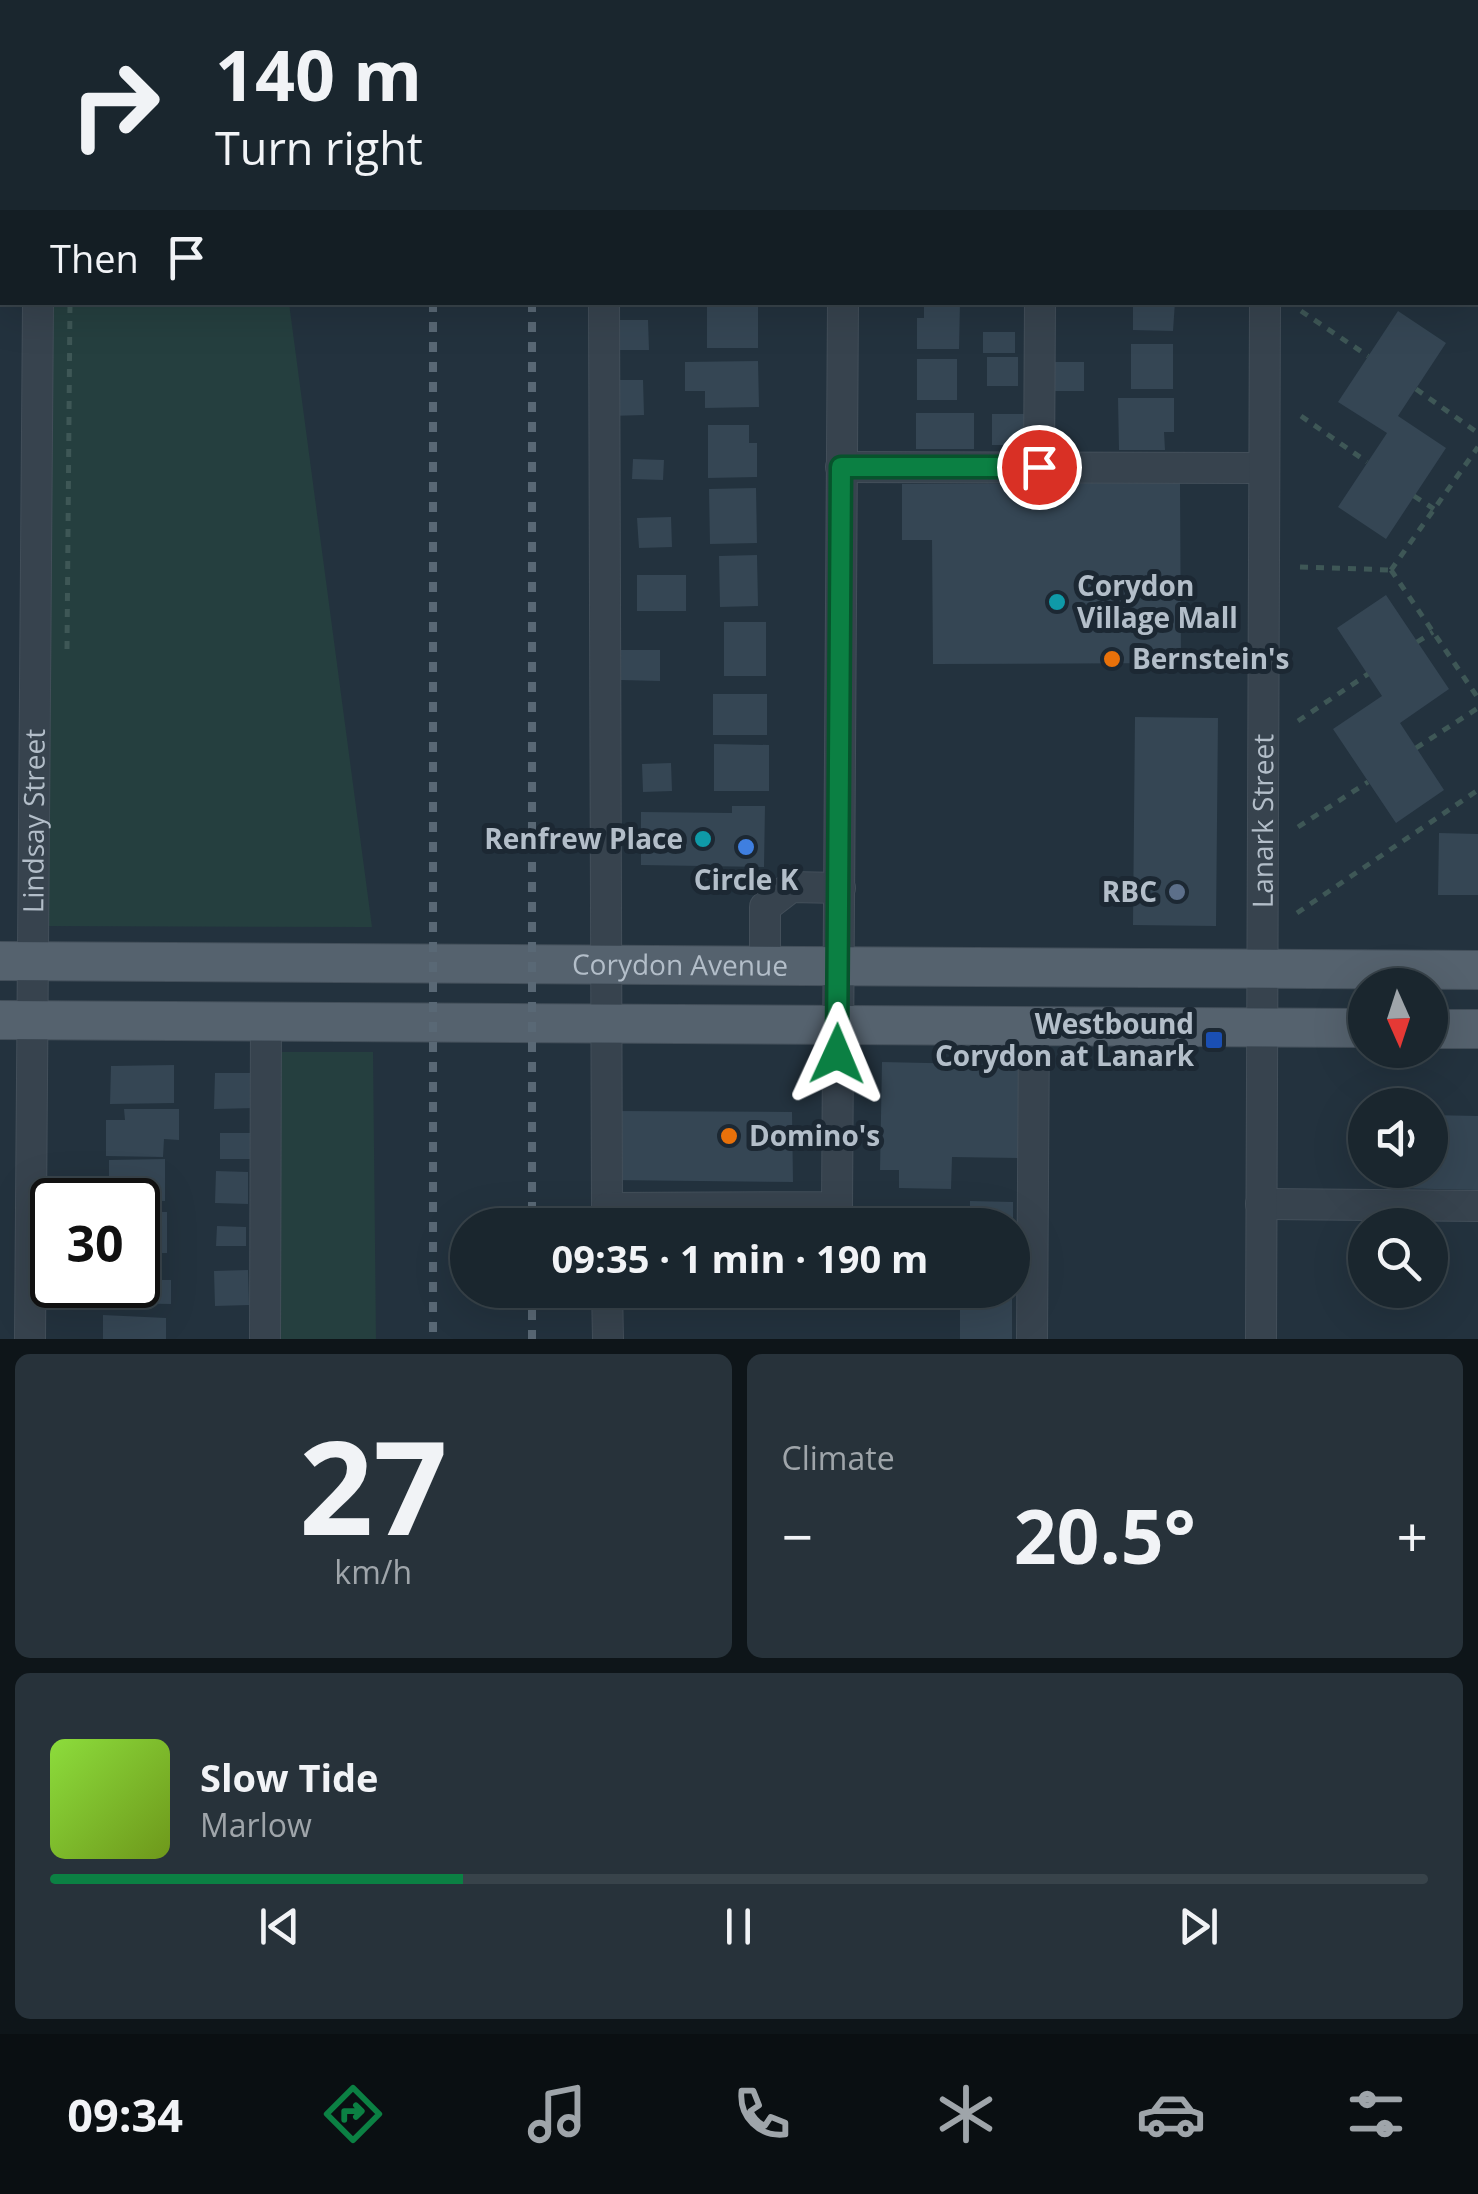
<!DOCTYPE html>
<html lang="en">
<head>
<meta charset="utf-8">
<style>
  :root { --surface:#1a262e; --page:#27323a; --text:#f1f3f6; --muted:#9fa5aa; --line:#38434a; --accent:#0b8043 }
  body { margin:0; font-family:"Open Sans",sans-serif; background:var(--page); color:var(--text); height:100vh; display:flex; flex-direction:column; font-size:38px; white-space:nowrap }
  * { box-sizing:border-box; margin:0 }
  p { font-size:32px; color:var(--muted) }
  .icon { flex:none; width:55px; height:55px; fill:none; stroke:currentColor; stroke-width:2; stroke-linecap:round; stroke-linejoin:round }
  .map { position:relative; height:1339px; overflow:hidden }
  .panel { display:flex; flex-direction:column; gap:15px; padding:15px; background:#0e1519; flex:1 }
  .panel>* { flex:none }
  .guide { position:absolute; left:0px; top:0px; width:1480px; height:305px; box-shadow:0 10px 40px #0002,0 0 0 2px var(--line); background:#1a262e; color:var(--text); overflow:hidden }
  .needle { width:65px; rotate:177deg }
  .controls { position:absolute; left:1348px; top:968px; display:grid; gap:20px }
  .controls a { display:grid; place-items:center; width:100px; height:100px; border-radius:50%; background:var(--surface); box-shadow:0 10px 40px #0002,0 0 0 2px var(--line); font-size:50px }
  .speed { position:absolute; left:30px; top:1178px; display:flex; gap:20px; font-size:50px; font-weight:700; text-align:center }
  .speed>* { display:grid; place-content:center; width:130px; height:130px; border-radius:50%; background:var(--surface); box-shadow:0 10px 40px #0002,0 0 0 2px var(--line); line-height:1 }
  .speed .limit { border:5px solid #111; border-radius:15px; background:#fff; color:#111 }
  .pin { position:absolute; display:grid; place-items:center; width:85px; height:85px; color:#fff; margin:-42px; border:5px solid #fff; border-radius:50%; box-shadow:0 2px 10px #0007 }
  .me { position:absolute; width:110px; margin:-55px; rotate:1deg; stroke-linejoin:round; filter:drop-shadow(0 0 8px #0008) }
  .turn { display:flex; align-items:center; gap:35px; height:210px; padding:0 50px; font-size:45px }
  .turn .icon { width:130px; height:130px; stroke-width:2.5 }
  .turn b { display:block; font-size:70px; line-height:85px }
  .then { display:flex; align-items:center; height:95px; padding:0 50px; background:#0003; gap:20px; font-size:38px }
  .big { font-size:75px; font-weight:700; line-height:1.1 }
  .panel .widget { flex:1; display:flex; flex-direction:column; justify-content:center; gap:15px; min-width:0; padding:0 35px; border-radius:15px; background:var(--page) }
  .panel .dial { align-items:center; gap:0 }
  .dial b { font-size:130px; line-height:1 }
  .song { display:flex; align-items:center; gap:30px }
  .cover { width:120px; height:120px; border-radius:15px; background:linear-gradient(135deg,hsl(90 70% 55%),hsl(80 70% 35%)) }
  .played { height:10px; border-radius:5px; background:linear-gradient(90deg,var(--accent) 30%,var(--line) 30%) }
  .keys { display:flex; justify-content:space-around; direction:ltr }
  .heat { display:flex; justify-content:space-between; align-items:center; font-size:55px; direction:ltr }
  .panel .tiles { flex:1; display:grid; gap:15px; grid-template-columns:1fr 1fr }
  .widget:last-child { grid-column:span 2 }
  .trip { position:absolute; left:450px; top:1208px; width:580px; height:100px; border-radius:50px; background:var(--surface); box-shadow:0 10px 40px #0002,0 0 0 2px var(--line); font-weight:700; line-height:100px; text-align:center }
  .dock { display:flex; height:160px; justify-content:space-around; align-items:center; background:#0a0f12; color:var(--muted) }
  .dock .icon { width:70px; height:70px }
  .dock .on { color:var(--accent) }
  .dock b { font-size:45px; color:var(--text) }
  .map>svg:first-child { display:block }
  .green { fill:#253f3f }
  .building { fill:#354654 }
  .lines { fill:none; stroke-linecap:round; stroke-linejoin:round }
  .minor-casing { stroke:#434f5a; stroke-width:32 }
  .major-casing { stroke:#434f5a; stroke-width:40 }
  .path { stroke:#3e5756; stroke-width:5; stroke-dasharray:8 8; stroke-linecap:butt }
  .minor { stroke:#37434e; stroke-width:30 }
  .major { stroke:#55626e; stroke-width:38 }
  .rail { stroke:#596875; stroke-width:8; stroke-dasharray:10 10; stroke-linecap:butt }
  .route-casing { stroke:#07532c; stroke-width:25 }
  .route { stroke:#0b8043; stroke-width:18 }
  .culture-dot { fill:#0f9aa8; stroke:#1c2833; stroke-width:4 }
  .food-dot { fill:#e8710a; stroke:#1c2833; stroke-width:4 }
  .shop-dot { fill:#3f7fe0; stroke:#1c2833; stroke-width:4 }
  .service-dot { fill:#5c6f8a; stroke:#1c2833; stroke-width:4 }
  .transit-dot { fill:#1a4fb4; stroke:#1c2833; stroke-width:4 }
  .labels { text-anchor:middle; stroke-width:10; stroke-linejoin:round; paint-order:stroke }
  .poi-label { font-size:28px; font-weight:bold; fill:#b3bec9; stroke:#1c2833; text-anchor:start }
  .street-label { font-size:28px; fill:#b3bec9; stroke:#1c2833 }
</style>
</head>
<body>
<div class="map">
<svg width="1478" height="1339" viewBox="0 0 1478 1339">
  <rect width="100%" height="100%" fill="#23323e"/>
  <path class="green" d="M 38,303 L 289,303 L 372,927 L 35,926 Z
    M 266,1052 L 373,1052 L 376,1339 L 265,1339 Z"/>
  <path class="building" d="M 707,302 L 758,302 L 758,348 L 707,348 Z
    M 924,302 L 960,302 L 959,349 L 917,349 L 917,318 L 924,318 Z
    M 1133,302 L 1175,302 L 1173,331 L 1133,330 Z
    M 1398,311 L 1446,343 L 1398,416 L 1446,448 L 1386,539 L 1338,507 L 1387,433 L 1338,402 Z
    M 614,320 L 648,320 L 649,350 L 614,350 Z
    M 983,332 L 1015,332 L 1015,353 L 983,353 Z
    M 1131,344 L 1173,344 L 1173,389 L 1131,389 Z
    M 987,357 L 1018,357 L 1018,386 L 987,386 Z
    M 917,359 L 957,359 L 957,400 L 917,400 Z
    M 758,361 L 759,407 L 705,408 L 705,391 L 685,391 L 685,362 Z
    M 1049,362 L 1084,362 L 1084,391 L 1049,391 Z
    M 610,380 L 643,380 L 644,415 L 610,416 Z
    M 1118,398 L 1174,398 L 1174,432 L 1164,432 L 1165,450 L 1119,450 Z
    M 916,413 L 974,413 L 974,449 L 916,449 Z
    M 992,414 L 1024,414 L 1024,445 L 992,445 Z
    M 708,425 L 749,425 L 749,443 L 757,443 L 757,477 L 708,478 Z
    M 633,459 L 664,460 L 663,480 L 632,479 Z
    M 1180,483 L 1181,663 L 933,664 L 932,540 L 902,540 L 902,484 Z
    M 756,488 L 757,543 L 710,544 L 709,489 Z
    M 671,517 L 672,547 L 639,548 L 637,518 Z
    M 757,555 L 758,606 L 720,607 L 719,556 Z
    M 637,575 L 686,575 L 686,611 L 637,611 Z
    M 1386,595 L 1449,689 L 1400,723 L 1444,790 L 1396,823 L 1333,729 L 1382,696 L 1337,628 Z
    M 724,622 L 766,622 L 766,676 L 724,676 Z
    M 621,650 L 660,650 L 660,681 L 621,680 Z
    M 713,694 L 767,694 L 767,735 L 713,735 Z
    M 1135,717 L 1218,718 L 1216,926 L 1133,925 Z
    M 714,744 L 769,745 L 769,791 L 714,791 Z
    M 671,763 L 672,791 L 643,792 L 642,764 Z
    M 732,806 L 765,806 L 764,867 L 641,865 L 641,812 L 732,813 Z
    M 1439,833 L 1478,834 L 1478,895 L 1438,895 Z
    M 882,1062 L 1023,1065 L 1021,1158 L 952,1157 L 951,1189 L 899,1188 L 899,1170 L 880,1170 Z
    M 174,1065 L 174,1103 L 110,1104 L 111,1066 Z
    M 215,1073 L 255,1073 L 255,1108 L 214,1109 Z
    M 124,1109 L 179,1109 L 179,1140 L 164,1139 L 163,1157 L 106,1156 L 106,1120 L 125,1120 Z
    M 614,1111 L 792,1112 L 793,1182 L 613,1180 Z
    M 1430,1115 L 1478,1116 L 1478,1190 L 1391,1188 L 1392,1170 L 1430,1170 Z
    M 220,1133 L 252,1133 L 252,1159 L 220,1159 Z
    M 165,1159 L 165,1201 L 109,1200 L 109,1160 Z
    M 216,1171 L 248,1172 L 248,1204 L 215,1203 Z
    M 970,1201 L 1013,1202 L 1013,1225 L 970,1225 Z
    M 138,1212 L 167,1212 L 167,1253 L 138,1253 Z
    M 217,1226 L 246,1227 L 246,1246 L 216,1246 Z
    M 138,1262 L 153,1262 L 152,1280 L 171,1280 L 171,1304 L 111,1303 L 111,1285 L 138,1285 Z
    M 248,1270 L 249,1305 L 215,1306 L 214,1271 Z
    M 970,1290 L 1012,1290 L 1012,1339 L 960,1339 L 960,1305 L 970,1305 Z
    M 103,1315 L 166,1318 L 166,1339 L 103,1339 Z"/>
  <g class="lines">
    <defs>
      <g id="minor">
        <path d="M 604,0 L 604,2"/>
        <path d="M 40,2 L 40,0"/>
        <path d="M 847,2 L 847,0"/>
        <path d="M 1042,2 L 1042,0"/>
        <path d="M 1267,2 L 1267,0"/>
        <path d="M 604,302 L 607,1208"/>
        <path d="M 841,467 L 1264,468"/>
        <path d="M 1039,467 L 1040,302"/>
        <path d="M 765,967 L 765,907 L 791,887 L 840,888"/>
        <path d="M 1261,1204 L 1478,1206"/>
        <path d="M 607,1225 L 607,1208 L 837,1207 L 843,302"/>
        <path d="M 607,1290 L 608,1339"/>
        <path id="s1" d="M 30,1339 L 38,302"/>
        <path d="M 265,1339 L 266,1020"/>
        <path d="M 1032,1339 L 1034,1025"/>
        <path id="s2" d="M 1261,1339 L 1265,302"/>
      </g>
      <g id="major">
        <path id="s3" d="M 0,961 L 1478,970"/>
        <path d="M 0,1020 L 1365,1028"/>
        <path d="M 1430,1029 L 1478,1029"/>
      </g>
    </defs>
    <use href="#minor" class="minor-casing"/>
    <use href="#major" class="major-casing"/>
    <path class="path" d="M 74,2 L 74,0
      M 1345,2 L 1349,0
      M 1467,2 L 1470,0
      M 1301,311 L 1368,356
      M 1416,389 L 1478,433
      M 1301,416 L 1367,462
      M 1414,496 L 1434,509
      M 1300,567 L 1391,570
      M 1391,570 L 1478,698
      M 1391,570 L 1478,447
      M 1417,642 L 1433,632
      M 67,649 L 70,302
      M 1298,721 L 1368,674
      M 1416,748 L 1478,708
      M 1298,827 L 1368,782
      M 1297,913 L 1478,790"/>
    <use href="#minor" class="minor"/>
    <use href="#major" class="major"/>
    <path class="rail" d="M 433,0 L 433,2
      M 531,0 L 531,2
      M 433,302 L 433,1339
      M 532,302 L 532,1225
      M 532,1290 L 532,1339"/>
  </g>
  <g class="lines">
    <defs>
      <path id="route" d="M 837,1054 L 841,467 L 1039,467"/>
    </defs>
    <use href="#route" class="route-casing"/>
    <use href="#route" class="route"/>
  </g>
  <g class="culture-dot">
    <circle cx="1057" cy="602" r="10"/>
    <circle cx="703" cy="839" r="10"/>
  </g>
  <g class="food-dot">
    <circle cx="1112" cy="659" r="10"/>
    <circle cx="729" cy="1136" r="10"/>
  </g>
  <circle class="shop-dot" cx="746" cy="847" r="10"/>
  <circle class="service-dot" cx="1177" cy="892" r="10"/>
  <rect class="transit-dot" x="1204" y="1030" width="20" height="20" rx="5"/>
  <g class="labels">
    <g class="poi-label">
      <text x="1077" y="596">Corydon<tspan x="1077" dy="32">Village Mall</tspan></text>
      <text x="1132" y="669">Bernstein's</text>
      <text x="683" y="849" text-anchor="end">Renfrew Place</text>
      <text x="746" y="890" text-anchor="middle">Circle K</text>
      <text x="1157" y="902" text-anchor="end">RBC</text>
      <text x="1194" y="1034" text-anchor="end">Westbound<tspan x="1194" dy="32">Corydon at Lanark</tspan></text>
      <text x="749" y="1146">Domino's</text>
    </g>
    <g class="street-label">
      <text dy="10" stroke="none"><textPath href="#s1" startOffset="518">Lindsay Street</textPath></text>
      <text dy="10" stroke="none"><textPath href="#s2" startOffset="518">Lanark Street</textPath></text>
      <text dy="10" stroke="none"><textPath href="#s3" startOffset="680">Corydon Avenue</textPath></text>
    </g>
  </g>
</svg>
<div class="controls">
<a><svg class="needle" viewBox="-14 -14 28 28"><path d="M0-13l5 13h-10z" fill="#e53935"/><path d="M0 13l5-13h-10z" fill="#9fa5aa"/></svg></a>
<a><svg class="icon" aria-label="sound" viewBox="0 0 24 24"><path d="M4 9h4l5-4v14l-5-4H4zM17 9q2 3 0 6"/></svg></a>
<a><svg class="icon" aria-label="search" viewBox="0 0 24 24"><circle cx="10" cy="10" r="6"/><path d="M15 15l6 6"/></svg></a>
</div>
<div class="speed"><div class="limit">30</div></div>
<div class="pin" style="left:1039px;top:467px;background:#d93025"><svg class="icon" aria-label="arrive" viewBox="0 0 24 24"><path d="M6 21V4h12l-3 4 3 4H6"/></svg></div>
<svg class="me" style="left:837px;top:1054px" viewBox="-20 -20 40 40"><path d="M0-17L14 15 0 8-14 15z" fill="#0b8043" stroke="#fff" stroke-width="4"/></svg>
<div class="trip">09:35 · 1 min · 190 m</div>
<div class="guide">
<div class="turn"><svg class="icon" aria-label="right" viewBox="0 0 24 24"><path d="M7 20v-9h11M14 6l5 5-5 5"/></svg><div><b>140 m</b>Turn right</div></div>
<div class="then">Then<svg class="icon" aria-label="arrive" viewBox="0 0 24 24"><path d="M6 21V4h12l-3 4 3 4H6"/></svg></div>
</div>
</div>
<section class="panel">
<div class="tiles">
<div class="widget dial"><b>27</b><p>km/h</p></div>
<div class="widget"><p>Climate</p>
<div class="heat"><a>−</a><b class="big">20.5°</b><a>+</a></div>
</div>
<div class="widget">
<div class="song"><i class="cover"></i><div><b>Slow Tide</b><p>Marlow</p></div></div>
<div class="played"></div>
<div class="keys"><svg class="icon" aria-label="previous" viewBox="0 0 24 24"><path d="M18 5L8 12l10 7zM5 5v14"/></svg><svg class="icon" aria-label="pause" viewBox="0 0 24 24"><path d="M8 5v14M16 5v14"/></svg><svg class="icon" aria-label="next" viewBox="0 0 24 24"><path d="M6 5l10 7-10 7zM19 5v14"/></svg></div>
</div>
</div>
</section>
<nav class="dock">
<b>09:34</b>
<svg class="icon on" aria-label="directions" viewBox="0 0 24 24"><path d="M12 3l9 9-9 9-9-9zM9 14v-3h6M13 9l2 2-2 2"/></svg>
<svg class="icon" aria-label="music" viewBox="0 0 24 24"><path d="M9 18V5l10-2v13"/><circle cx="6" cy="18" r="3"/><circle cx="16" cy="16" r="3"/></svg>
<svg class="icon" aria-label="phone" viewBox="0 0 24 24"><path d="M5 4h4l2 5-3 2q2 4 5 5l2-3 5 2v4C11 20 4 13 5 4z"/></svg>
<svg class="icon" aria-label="climate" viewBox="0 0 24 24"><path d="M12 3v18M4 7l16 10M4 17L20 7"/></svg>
<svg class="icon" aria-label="car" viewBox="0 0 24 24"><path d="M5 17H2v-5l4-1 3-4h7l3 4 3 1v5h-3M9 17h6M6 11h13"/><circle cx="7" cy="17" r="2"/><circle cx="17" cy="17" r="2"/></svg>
<svg class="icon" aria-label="filters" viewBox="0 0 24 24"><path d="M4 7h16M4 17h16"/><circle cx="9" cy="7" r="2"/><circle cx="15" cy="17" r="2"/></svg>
</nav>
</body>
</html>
